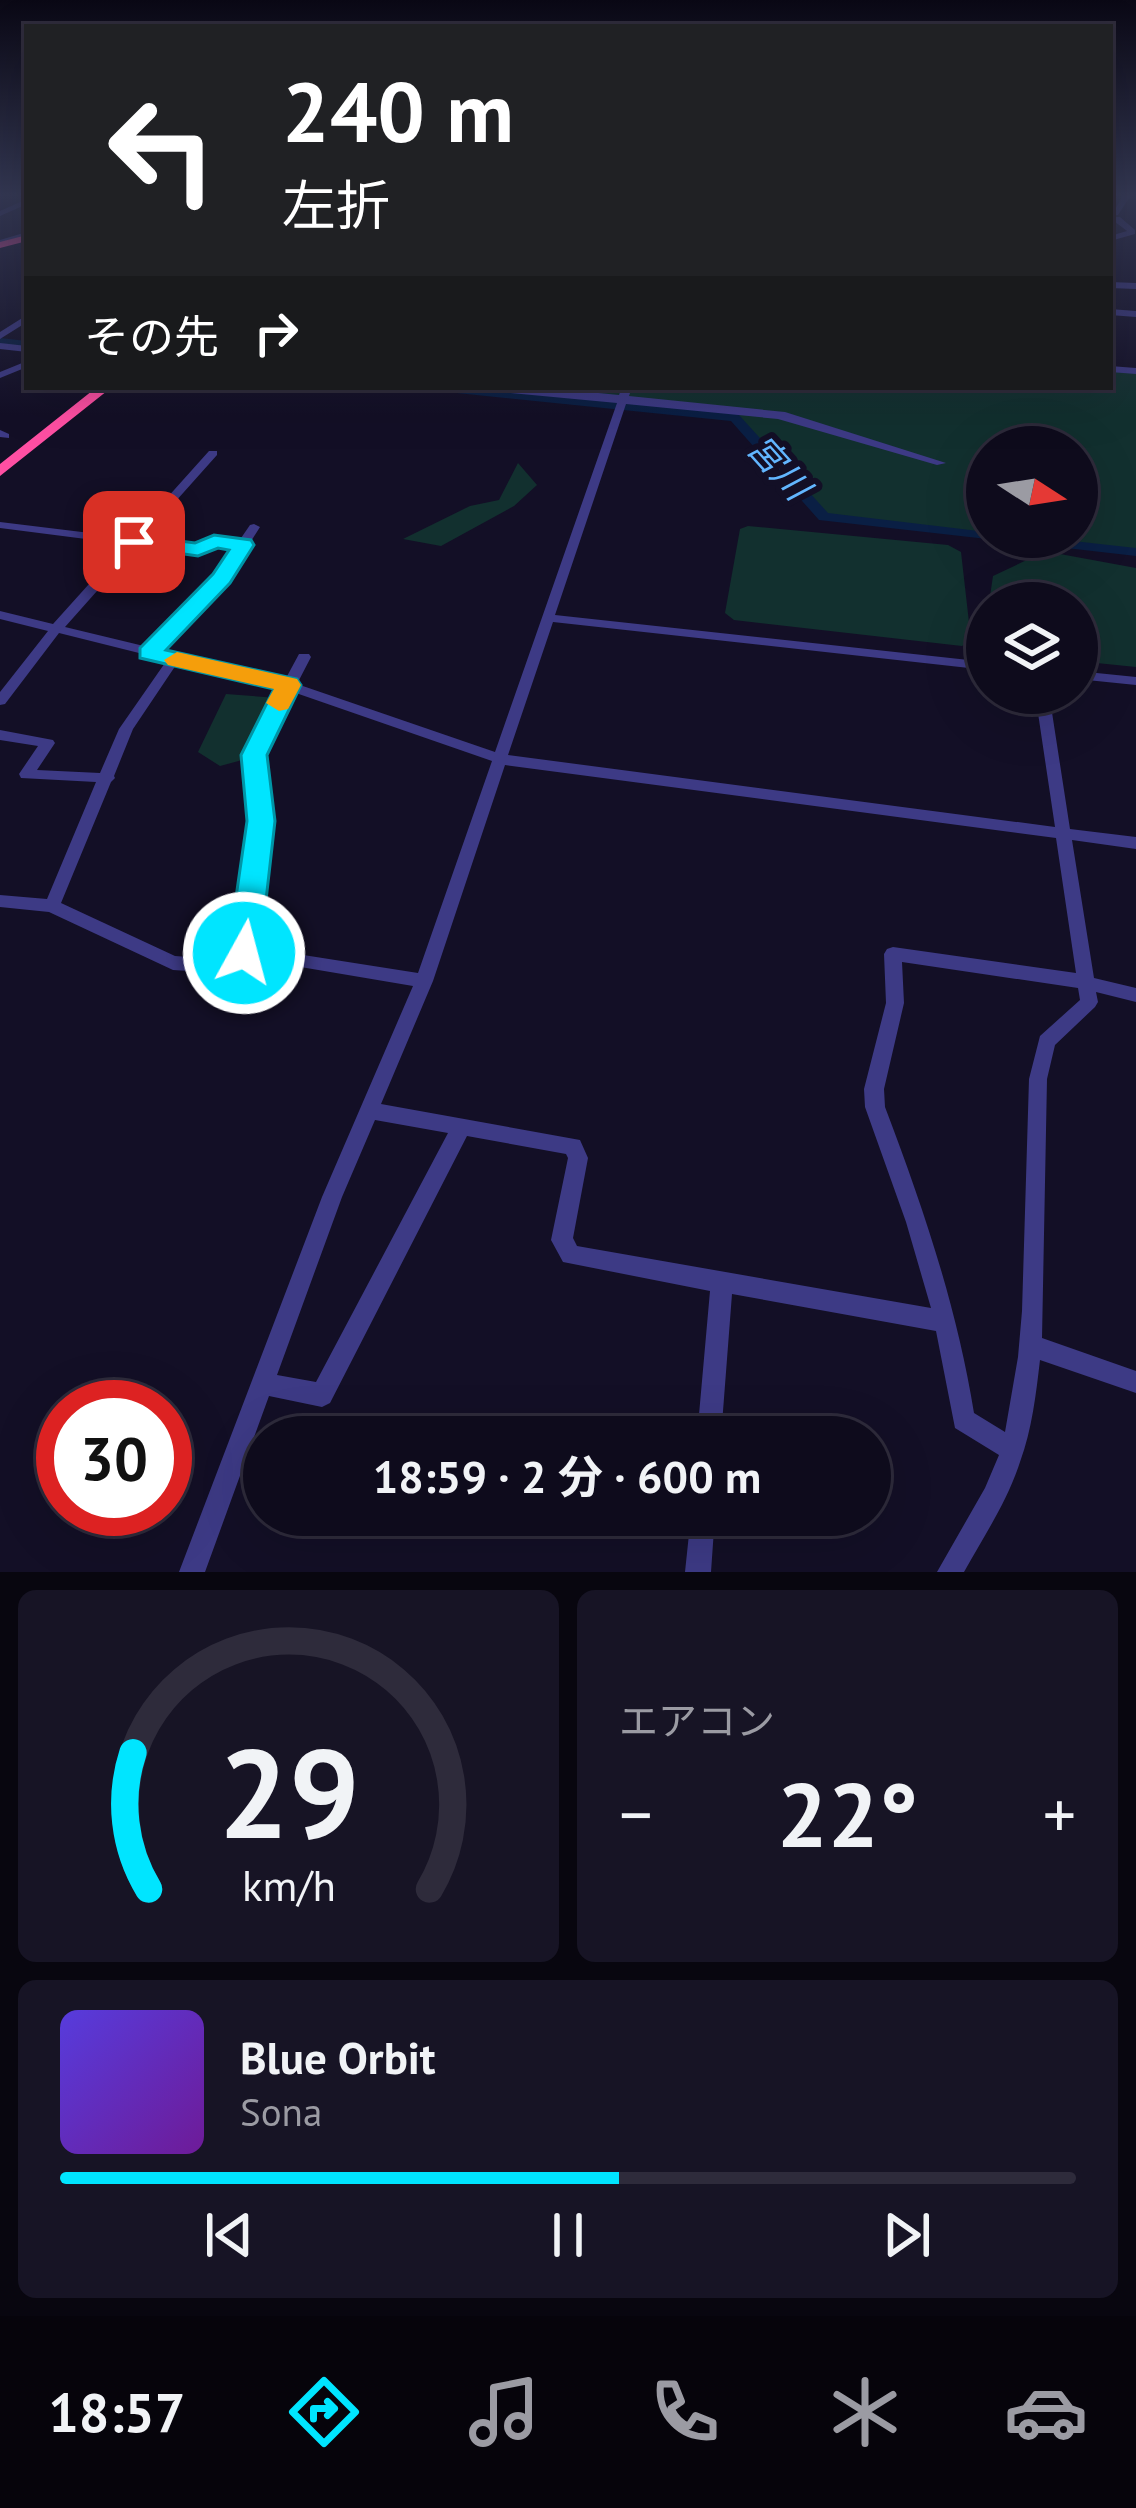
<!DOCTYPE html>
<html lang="ja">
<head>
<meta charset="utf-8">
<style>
  :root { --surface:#0e0b1c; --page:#171425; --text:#f1f3f6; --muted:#9b9ba3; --line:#2e2b3b; --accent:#00e5ff }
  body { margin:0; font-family:"PT Sans","Noto Sans JP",sans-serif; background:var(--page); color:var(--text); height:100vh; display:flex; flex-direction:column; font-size:45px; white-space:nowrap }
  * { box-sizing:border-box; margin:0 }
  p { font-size:39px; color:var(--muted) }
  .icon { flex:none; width:66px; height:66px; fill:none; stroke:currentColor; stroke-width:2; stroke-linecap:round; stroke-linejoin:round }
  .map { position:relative; height:1572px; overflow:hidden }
  .panel { display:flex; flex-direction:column; gap:18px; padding:18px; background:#08060f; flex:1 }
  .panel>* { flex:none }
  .banner { position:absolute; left:24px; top:24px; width:1089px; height:366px; border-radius:0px; box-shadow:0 12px 48px #0002,0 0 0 3px var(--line); background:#202124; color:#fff; overflow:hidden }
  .needle { width:78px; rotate:102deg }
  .fabs { position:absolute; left:966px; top:426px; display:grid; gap:24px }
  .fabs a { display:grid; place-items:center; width:132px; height:132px; border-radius:50%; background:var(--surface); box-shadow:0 12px 48px #0002,0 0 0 3px var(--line); font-size:60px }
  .speed { position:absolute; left:36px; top:1380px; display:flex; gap:24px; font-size:60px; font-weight:700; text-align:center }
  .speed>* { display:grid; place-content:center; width:156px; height:156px; border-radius:50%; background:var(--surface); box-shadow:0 12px 48px #0002,0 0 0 3px var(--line); line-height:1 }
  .speed .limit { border:18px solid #d22; background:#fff; color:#111 }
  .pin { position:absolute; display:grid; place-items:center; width:102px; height:102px; color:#fff; margin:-51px; border-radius:24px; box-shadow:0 6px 18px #0006 }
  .me { position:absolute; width:132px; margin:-66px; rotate:7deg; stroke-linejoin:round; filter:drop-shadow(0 0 9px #0008) }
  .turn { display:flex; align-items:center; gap:42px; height:252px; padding:0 60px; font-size:54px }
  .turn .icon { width:156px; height:156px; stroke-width:2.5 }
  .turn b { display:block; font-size:84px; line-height:102px }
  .then { display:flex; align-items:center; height:114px; padding:0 60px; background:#0003; gap:24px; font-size:45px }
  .big { font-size:90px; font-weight:700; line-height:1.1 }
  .panel .widget { flex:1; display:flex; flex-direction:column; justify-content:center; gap:18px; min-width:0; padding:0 42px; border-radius:18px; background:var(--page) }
  .panel .dial { align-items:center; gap:0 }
  .dial svg { height:312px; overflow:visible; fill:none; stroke:var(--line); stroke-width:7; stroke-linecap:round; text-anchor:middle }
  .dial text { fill:var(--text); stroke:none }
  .song { display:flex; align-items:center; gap:36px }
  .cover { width:144px; height:144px; border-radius:18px; background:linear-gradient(135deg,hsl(250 70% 55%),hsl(280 70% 35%)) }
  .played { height:12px; border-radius:6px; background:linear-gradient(90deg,var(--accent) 55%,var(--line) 55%) }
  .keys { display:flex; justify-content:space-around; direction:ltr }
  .heat { display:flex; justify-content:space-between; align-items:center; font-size:66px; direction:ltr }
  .panel .tiles { flex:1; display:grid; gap:18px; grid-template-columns:1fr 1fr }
  .widget:last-child { grid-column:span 2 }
  .trip { position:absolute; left:243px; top:1416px; width:648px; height:120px; border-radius:60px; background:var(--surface); box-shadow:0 12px 48px #0002,0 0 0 3px var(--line); font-weight:700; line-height:120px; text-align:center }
  .dock { display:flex; height:192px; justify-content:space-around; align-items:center; background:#06040b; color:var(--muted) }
  .dock .icon { width:84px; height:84px }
  .dock .selected { color:var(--accent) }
  .dock b { font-size:54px; color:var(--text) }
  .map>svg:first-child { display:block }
  .green { fill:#12302f }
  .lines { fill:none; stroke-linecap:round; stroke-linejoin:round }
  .river { fill:#0a1f44; fill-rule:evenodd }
  .minor { fill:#3d3a85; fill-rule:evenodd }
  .highway { fill:#ff4fa3; fill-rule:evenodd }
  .route { fill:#00e5ff; stroke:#0095a6; stroke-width:3 }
  .slow { fill:#f59e0b }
  .labels { text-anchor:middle; stroke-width:12; stroke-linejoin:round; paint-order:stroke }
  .far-water-label { font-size:36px; font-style:italic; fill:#62b6ff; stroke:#130f26 }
</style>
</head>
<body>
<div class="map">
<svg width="1136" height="1572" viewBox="0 0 1136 1572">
  <rect width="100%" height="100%" fill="#130f26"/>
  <path class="green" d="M 1110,370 L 1136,373 L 1136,549 L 1023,537 L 1077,537 L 1077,447 L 987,447 L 987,533 L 826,516 L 737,415 L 440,387 L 1110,387 Z
    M 518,463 L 537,485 L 514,506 L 441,546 L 403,539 L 470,506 L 499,500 Z
    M 748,526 L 948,545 L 961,552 L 971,640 L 962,646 L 734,620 L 725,613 L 740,529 Z
    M 1060,554 L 1136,568 L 1136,667 L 1077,661 L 1077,603 L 989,603 L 993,576 L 1031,558 Z
    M 226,694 L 278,698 L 246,759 L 220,766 L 198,752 Z"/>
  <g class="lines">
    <path class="river" d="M 0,338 L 27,341 L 27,347 L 0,344 Z
      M 422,387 L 463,387 L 735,414 L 739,415 L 828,513 L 987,532 L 987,537 L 1037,537 L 1136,548 L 1136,556 L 819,520 L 731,421 L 428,390 Z"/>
    <path class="minor" d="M 1123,195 L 1131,195 L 1118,215 L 1112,215 Z
      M 27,199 L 27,204 L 0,216 L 0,211 Z
      M 1114,217 L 1120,217 L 1135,230 L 1135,234 L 1110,241 L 1110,236 L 1127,231 L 1114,221 Z
      M 27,232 L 27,236 L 0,244 L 0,240 Z
      M 1110,282 L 1136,283 L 1136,289 L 1110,288 Z
      M 1110,309 L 1136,311 L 1136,317 L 1110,315 Z
      M 27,315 L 27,322 L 0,339 L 0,332 Z
      M 0,343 L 27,346 L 27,352 L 0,349 Z
      M 27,361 L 27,367 L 0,378 L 0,372 Z
      M 1110,366 L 1136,368 L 1136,374 L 1110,372 Z
      M 475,387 L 537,387 L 619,395 L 622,387 L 632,387 L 629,396 L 785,412 L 946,463 L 937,465 L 778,419 L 626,404 L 555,615 L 987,662 L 987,670 L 553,622 L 508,755 L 1055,827 L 1035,693 L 1049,693 L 1070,829 L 1136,837 L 1136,849 L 1072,840 L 1094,978 L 1136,988 L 1136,1002 L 1096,992 L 1098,1002 L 1095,1007 L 1055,1045 L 1047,1079 L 1042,1338 L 1136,1371 L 1136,1393 L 1040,1360 C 1036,1394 1032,1429 1020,1462 C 1007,1502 984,1536 964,1572 L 937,1572 L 985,1488 L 999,1455 L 955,1428 L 936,1331 L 732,1294 L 721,1437 L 697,1437 L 710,1291 L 563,1262 L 551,1240 L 568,1158 L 566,1154 L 467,1136 L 330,1403 L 322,1407 L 269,1396 L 205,1572 L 179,1572 L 322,1197 L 413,986 L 265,961 L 244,960 L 203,972 L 173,970 L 49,912 L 0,907 L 0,895 L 47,899 L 96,782 L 21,778 L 19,774 L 38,746 L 0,740 L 0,730 L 53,740 L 55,743 L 37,770 L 100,773 L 119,729 L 167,660 L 59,633 L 5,704 L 0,705 L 0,692 L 48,631 L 0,619 L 0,611 L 53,624 L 125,544 L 0,528 L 0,522 L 131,538 L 209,451 L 217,451 L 217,455 L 142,539 L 196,546 L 214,537 L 239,541 L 250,525 L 254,524 L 260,527 L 226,581 L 160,650 L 285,680 L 299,654 L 309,654 L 311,657 L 297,684 L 495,752 L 617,403 L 480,390 ZM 216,545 L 235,547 L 217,576 L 148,647 L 65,627 L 137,546 L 198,554 ZM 178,662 L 282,688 L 247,755 L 253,821 L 236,949 L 203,958 L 175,956 L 61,903 L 111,782 L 115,778 L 114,776 L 133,729 ZM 293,692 L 492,761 L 418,973 L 253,947 L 269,821 L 261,755 ZM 505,765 L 1056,838 L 1076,973 L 893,947 L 887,949 L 884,954 L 886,1003 L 864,1089 L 865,1107 L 906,1222 L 931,1308 L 577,1246 L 573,1238 L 588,1158 L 580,1140 L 381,1104 L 433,981 ZM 902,962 L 1078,988 L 1080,1000 L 1040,1036 L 1029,1079 L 1022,1311 L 1018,1357 L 1005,1432 L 974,1413 C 957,1307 923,1207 885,1107 L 884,1089 L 904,1003 ZM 375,1120 L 448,1133 L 316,1382 L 277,1375 L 342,1197 Z
      M 0,430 L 9,434 L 9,438 L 0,437 Z
      M 1077,671 L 1136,677 L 1136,685 L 1077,679 Z
      M 691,1515 L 715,1515 L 711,1572 L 685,1572 Z"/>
    <path class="highway" d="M 27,235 L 27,241 L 0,248 L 0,242 Z
      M 97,387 L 112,387 L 0,476 L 0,464 Z"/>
  </g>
  <linearGradient id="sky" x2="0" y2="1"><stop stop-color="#0a0815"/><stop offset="0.47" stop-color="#333752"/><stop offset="1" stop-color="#333752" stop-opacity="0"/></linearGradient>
  <rect width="1136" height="415" fill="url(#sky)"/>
  <path class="route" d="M 134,535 L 195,543 L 214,535 L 251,540 L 254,545 L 230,583 L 166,650 L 297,679 L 301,685 L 267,755 L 275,821 L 260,953 L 255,961 L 233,961 L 228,953 L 247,821 L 241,755 L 274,689 L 140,658 L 140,648 L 213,574 L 229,550 L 218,548 L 198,556 L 127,546 L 124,542 Z"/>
  <path class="slow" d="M 177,652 L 297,679 L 301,685 L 288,709 L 279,711 L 266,703 L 274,689 L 168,665 L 164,660 Z"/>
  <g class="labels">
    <g class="far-water-label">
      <text transform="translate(779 467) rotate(48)" y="13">宮川</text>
    </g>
  </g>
</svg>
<div class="fabs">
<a><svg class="needle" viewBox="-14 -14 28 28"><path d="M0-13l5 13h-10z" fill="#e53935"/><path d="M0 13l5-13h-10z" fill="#9b9ba3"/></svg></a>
<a><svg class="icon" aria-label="layers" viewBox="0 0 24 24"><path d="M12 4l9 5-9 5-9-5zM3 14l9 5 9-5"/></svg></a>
</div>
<div class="speed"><div class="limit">30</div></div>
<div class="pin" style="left:134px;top:542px;background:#d93025"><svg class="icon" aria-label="arrive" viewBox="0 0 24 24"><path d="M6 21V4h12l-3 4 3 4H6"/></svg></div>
<svg class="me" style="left:244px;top:953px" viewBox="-20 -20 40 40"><circle r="17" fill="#00e5ff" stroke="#fff" stroke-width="3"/><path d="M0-11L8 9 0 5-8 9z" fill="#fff"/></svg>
<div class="trip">18:59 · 2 分 · 600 m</div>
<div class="banner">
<div class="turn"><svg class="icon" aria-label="left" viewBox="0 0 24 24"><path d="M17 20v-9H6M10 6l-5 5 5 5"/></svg><div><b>240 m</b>左折</div></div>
<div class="then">その先<svg class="icon" aria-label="right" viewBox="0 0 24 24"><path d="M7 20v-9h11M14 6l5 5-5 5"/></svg></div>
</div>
</div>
<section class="panel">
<div class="tiles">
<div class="widget dial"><svg viewBox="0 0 100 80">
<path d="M14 69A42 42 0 1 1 86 69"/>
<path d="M14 69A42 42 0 0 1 10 34" stroke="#00e5ff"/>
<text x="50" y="56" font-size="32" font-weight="700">29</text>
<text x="50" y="72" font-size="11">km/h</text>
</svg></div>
<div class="widget"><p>エアコン</p>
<div class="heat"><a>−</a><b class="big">22°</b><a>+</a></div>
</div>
<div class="widget">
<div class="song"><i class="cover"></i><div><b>Blue Orbit</b><p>Sona</p></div></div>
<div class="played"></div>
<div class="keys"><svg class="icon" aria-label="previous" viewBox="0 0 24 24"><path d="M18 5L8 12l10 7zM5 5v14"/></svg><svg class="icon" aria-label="pause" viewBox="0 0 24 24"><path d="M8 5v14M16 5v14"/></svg><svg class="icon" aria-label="next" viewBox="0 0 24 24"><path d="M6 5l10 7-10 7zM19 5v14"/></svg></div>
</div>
</div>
</section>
<nav class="dock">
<b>18:57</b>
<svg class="icon selected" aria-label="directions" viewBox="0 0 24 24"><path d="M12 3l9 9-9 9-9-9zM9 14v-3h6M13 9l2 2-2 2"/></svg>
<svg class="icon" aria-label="music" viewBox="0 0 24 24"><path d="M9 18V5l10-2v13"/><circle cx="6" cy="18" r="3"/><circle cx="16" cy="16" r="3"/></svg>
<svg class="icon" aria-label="phone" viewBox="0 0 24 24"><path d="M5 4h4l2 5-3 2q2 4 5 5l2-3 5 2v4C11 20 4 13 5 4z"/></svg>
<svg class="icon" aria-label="climate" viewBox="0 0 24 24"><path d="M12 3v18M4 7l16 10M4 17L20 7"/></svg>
<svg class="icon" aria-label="car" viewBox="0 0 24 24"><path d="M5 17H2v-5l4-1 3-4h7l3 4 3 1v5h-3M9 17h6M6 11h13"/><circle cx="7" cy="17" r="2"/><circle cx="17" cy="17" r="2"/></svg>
</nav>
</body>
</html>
